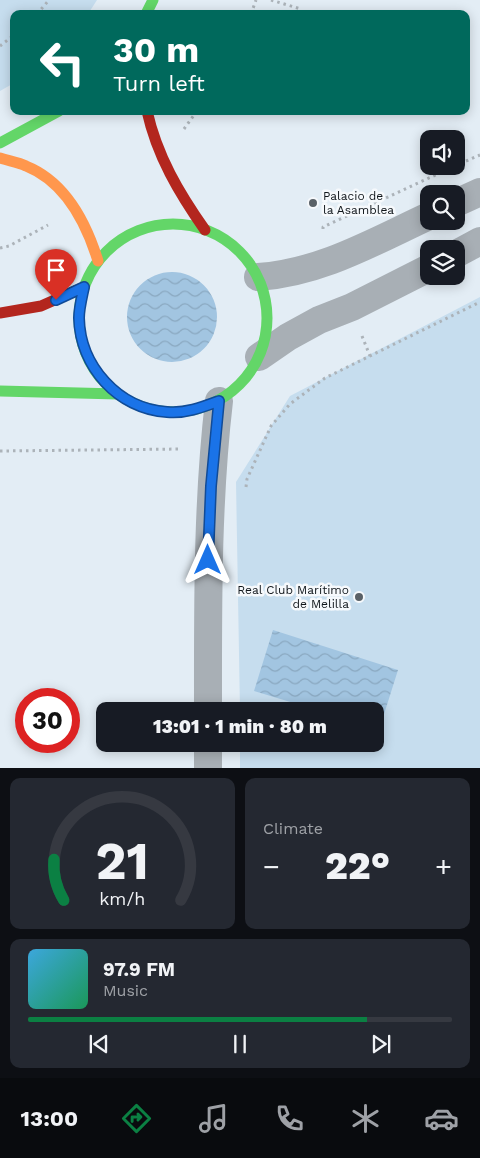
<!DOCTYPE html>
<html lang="en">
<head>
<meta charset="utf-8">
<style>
  :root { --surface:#171b24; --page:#242831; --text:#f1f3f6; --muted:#9ea1a6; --line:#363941; --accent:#0b8043 }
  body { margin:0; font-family:"Work Sans",sans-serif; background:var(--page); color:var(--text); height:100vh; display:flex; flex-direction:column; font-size:19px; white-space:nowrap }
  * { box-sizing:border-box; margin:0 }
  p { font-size:16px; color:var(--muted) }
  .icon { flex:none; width:28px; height:28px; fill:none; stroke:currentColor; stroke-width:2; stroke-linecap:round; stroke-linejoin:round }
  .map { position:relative; height:768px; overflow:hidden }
  .side { display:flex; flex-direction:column; gap:10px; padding:10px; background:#0d0f14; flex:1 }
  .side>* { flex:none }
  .top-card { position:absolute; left:10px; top:10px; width:460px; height:105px; border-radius:10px; box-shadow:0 2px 12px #0003; background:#00695c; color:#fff; overflow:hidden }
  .fabs { position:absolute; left:420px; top:130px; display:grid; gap:10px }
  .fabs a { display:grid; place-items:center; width:45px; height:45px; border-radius:10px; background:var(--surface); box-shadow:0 2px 12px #0003; font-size:25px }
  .speed { position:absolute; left:15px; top:688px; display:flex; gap:10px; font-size:25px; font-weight:700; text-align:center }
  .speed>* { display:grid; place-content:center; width:65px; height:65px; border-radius:50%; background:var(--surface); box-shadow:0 2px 12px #0003; line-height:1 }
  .speed .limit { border:8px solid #d22; background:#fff; color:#111 }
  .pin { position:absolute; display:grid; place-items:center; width:42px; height:42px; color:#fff; margin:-51px -21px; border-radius:50% 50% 50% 0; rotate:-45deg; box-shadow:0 0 5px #0007 }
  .pin .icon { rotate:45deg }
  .me { position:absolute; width:55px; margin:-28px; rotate:0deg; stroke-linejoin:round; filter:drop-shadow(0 0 4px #0008) }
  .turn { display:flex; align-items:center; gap:18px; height:105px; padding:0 20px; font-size:22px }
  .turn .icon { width:65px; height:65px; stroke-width:2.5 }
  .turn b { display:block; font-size:35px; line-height:42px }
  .big { font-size:38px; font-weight:800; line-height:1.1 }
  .side .widget { flex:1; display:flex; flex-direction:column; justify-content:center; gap:8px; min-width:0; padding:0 18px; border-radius:10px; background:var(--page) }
  .side .dial { align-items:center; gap:0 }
  .dial svg { height:130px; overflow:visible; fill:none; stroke:var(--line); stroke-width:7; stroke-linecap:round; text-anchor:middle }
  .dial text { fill:var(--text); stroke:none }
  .song { display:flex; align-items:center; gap:15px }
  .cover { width:60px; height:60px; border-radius:8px; background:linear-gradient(135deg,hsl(200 70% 55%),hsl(150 70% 35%)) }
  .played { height:5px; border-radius:2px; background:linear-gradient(90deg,var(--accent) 80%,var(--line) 80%) }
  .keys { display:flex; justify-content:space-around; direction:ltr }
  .heat { display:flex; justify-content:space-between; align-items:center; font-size:28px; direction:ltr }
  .side .tiles { flex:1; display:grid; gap:10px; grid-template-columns:1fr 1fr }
  .widget:last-child { grid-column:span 2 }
  .trip { position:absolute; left:96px; top:702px; width:288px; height:50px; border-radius:10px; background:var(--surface); box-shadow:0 2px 12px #0003; font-weight:800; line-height:50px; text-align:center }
  .menu { display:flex; height:80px; justify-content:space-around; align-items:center; background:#090b0e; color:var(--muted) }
  .menu .icon { width:35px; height:35px }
  .menu .current { color:var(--accent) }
  .menu b { font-size:22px; color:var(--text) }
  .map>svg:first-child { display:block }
  .green { fill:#c6ddee }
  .water { fill:url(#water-waves) }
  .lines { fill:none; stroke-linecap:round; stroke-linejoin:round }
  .path { stroke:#acb3b9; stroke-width:3; stroke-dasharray:2.5 4; stroke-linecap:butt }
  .street { stroke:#a8afb5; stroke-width:28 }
  .fast { stroke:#63d668; stroke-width:11 }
  .slow { stroke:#ff974d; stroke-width:11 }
  .jam { stroke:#b3261e; stroke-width:11 }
  .route-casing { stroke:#114b97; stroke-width:12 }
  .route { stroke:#1a73e8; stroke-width:9 }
  .poi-dot { fill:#5a6167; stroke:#f6f9fc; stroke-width:2 }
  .labels { text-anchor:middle; stroke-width:5; stroke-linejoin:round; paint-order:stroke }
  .poi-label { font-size:12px; fill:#10161b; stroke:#f6f9fc; text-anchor:start }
</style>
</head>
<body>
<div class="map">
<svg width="480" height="768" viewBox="0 0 480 768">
  <defs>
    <pattern id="water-waves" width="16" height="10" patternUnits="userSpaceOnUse" patternTransform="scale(1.25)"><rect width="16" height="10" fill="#a2c5e1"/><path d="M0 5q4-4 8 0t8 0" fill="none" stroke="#8aa8c0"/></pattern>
  </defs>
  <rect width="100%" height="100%" fill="#e3edf5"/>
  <path class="green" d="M 0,0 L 97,0 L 88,14 L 14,14 L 14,83 L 0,91 Z
    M 480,297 L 480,768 L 240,768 L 240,744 L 375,744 L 375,711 L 240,711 L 236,482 L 290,396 Z"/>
  <path class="water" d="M127 317a45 45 0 1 1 90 0a45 45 0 1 1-90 0Z
    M 273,630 L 398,670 L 379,730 L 375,729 L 375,711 L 320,711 L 254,691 Z"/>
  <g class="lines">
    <path class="path" d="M 271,0 L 301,9
      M 37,14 L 49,0
      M 251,14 L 256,0
      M 0,46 L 14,35
      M 184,129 L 197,111
      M 466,161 L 480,155
      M 323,229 L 323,227 L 442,172
      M 0,248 L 9,246 L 48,225
      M 362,336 L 370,356
      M 0,451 L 181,449
      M 246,487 L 247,479 L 271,426 L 290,404 L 325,378 L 480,302"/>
    <path class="street" d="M 456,203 L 480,192
      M 456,254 L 480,241
      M 258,277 C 320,273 373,242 429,216
      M 259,357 L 288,337 L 319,320 L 352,307 L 429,268
      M 208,711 C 208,607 207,504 219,401
      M 208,744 L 208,768"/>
    <path class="fast" d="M 146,14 L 153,0
      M 0,143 L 59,111
      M79 318a94 94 0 1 1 188 0a94 94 0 1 1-188 0Z
      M 0,391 L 118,394"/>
    <path class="slow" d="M 0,158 C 9,161 18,162 26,166 C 66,182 86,222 98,261"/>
    <path class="jam" d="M 147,111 C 157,156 179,193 205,230
      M 0,313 L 41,306 L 84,287"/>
  </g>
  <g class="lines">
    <defs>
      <path id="route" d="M 56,300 L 84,287 C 82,297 79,308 79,318 C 80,366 118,409 167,412 C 185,414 203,407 219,401 L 211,486 L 208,560"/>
    </defs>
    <use href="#route" class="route-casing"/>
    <use href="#route" class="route"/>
  </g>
  <g class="poi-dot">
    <circle cx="313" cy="203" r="5"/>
    <circle cx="359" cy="597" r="5"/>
  </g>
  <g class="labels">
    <g class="poi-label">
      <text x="323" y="200">Palacio de<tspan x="323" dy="14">la Asamblea</tspan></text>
      <text x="349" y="594" text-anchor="end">Real Club Marítimo<tspan x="349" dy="14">de Melilla</tspan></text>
    </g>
  </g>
</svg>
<div class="fabs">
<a><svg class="icon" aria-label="sound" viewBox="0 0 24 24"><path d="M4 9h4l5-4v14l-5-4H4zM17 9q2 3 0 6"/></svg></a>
<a><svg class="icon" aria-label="search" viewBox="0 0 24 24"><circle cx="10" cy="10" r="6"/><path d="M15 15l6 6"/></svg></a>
<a><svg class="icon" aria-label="layers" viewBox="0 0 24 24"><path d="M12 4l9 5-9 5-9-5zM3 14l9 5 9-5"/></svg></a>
</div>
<div class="speed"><div class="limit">30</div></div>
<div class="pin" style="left:56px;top:300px;background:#d93025"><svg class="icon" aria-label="arrive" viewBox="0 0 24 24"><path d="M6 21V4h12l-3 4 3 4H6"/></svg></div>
<svg class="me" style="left:208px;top:560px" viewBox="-20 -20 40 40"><path d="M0-17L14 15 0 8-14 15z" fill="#1a73e8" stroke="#fff" stroke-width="4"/></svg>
<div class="trip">13:01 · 1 min · 80 m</div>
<div class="top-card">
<div class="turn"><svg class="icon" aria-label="left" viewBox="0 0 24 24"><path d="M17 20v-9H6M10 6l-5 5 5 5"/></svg><div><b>30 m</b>Turn left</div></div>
</div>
</div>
<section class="side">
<div class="tiles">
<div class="widget dial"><svg viewBox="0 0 100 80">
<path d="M14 69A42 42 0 1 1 86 69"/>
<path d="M14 69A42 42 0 0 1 8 44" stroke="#0b8043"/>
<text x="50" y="56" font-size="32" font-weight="700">21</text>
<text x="50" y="72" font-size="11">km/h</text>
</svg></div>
<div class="widget"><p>Climate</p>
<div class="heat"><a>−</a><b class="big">22°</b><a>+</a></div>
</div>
<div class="widget">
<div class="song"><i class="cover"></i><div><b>97.9 FM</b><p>Music</p></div></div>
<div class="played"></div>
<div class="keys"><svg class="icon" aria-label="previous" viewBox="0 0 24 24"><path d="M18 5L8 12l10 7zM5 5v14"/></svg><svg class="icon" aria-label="pause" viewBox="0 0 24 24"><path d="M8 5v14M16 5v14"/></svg><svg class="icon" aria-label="next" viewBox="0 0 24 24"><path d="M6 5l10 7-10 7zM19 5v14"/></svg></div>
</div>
</div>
</section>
<nav class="menu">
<b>13:00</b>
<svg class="icon current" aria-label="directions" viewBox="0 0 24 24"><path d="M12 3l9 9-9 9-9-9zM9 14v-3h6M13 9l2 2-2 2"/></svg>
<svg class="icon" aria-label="music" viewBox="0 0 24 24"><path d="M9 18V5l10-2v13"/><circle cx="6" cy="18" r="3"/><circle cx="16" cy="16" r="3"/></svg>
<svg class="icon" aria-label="phone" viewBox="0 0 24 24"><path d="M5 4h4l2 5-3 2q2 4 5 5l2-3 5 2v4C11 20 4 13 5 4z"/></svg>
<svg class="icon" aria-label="climate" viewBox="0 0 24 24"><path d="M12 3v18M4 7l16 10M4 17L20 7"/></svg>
<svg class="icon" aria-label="car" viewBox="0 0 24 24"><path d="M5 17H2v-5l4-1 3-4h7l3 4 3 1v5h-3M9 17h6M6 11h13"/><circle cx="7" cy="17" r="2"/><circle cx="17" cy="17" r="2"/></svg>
</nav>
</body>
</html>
